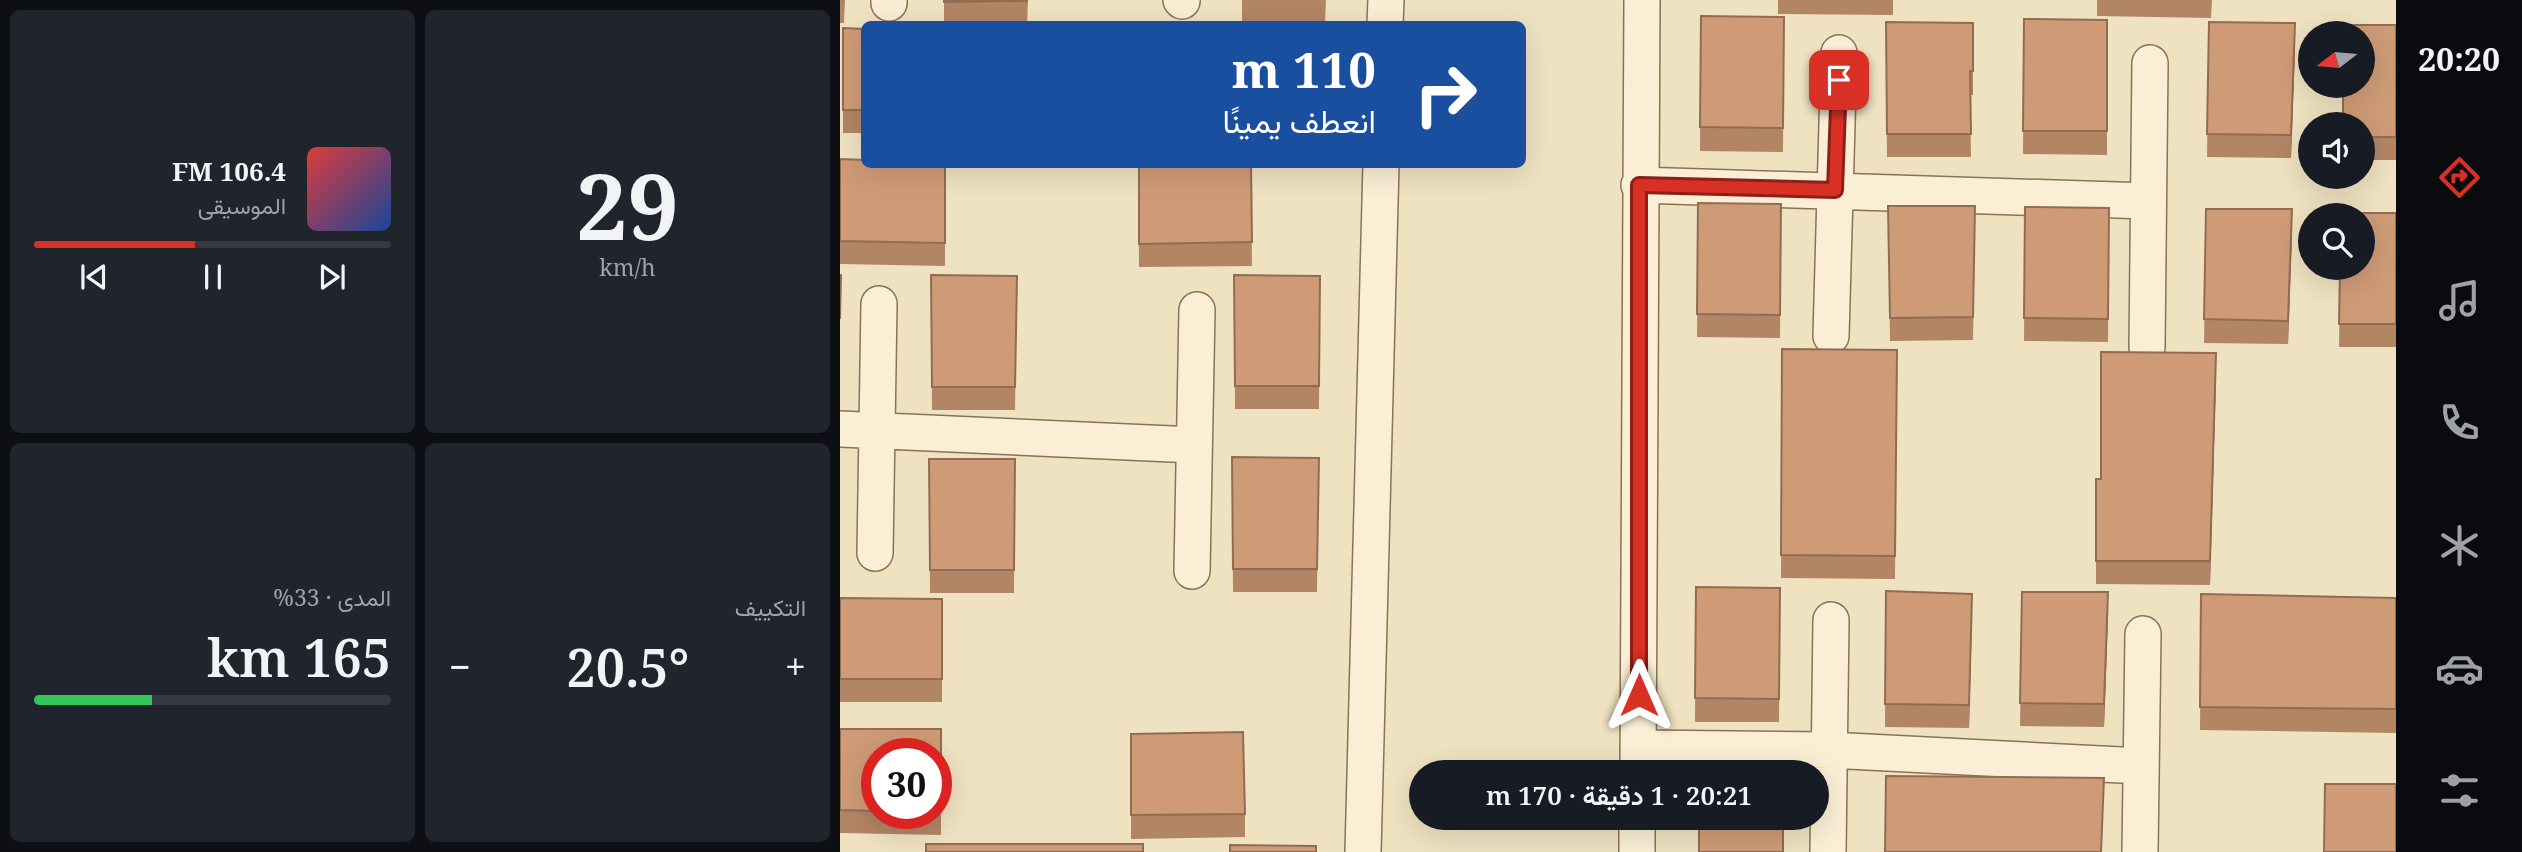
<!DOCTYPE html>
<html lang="ar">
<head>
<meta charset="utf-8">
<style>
  :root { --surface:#171b24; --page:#20242c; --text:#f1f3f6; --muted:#9ea1a6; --line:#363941; --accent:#d93025 }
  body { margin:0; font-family:"Noto Serif",Vazirmatn,serif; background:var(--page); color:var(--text); direction:rtl; height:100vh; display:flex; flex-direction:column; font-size:26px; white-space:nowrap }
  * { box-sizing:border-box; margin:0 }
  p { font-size:23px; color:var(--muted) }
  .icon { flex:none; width:38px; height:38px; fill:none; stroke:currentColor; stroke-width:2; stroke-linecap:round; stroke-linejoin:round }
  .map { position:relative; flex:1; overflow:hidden; direction:ltr }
  .drawer { display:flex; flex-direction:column; gap:10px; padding:10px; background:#0d0f14; width:840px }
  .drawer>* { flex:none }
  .guide { position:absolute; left:21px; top:21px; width:665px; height:147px; border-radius:10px; box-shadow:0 7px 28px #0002; direction:rtl; background:#1a4fa0; color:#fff; overflow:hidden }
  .needle { width:46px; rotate:254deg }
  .fabs { position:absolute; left:1458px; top:21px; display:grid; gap:14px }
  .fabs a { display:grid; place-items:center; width:77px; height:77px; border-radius:50%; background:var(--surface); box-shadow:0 7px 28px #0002; font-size:35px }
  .speed { position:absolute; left:21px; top:738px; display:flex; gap:14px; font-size:35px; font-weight:700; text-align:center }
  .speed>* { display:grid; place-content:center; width:91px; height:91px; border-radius:50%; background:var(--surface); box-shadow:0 7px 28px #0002; line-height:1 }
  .speed .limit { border:10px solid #d22; background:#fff; color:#111 }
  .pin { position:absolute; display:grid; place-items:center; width:60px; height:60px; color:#fff; margin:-30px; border-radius:14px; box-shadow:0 4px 10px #0006 }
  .me { position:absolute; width:77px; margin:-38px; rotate:0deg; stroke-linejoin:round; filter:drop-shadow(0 0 5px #0008) }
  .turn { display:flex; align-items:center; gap:24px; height:147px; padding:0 35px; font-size:32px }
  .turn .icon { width:91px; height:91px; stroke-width:2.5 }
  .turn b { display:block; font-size:49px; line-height:60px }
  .big { font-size:52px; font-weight:600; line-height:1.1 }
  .drawer .tile { flex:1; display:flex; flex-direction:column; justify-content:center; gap:10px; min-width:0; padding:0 24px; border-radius:10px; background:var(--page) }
  .drawer .dial { align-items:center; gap:0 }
  .dial b { font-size:91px; line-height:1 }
  .song { display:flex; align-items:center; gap:21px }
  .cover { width:84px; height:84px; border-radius:10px; background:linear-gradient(135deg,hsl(0 70% 55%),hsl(220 70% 35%)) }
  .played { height:7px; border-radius:4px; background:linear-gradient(90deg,var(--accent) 45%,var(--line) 45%) }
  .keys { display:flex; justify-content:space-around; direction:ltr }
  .heat { display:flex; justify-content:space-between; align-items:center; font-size:38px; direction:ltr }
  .charge { height:10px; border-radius:5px; background:linear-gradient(90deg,#34c759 33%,var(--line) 0) }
  .drawer .tiles { flex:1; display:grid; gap:10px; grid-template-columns:repeat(2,1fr) }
  .trip { position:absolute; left:569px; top:760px; width:420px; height:70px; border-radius:35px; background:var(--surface); box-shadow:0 7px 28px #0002; font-weight:600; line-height:70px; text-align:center; direction:rtl }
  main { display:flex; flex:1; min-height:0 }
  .dock { display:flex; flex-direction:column; width:126px; justify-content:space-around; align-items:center; background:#090b0e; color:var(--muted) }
  .dock .icon { width:49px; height:49px }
  .dock .selected { color:var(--accent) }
  .dock b { font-size:32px; color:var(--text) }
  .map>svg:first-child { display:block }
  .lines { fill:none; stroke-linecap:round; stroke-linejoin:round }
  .minor-casing { stroke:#8a7258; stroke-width:38 }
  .minor { stroke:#faefd5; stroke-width:35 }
  .wall { fill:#b28565; fill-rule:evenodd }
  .shaded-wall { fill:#916c53 }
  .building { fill:#cf9b76; stroke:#916c53; stroke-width:2 }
  .route-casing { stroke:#8d1f18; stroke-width:18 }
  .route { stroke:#d93025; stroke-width:12 }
</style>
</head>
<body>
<main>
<nav class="dock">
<b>20:20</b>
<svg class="icon selected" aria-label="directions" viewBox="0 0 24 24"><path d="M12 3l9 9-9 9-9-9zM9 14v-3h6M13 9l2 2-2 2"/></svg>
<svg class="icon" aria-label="music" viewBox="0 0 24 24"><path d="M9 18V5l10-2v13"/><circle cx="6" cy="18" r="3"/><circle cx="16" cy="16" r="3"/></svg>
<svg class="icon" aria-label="phone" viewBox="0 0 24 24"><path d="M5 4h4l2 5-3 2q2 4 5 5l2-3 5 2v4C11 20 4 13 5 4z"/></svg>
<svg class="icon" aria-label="climate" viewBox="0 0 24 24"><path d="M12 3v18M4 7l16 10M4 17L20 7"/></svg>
<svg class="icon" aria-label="car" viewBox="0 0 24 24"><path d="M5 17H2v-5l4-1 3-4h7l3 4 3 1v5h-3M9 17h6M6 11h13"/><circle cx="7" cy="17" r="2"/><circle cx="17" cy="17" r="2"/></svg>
<svg class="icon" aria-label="filters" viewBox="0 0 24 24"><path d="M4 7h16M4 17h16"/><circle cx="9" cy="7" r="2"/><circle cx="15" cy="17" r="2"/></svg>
</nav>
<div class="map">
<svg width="1556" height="852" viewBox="0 0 1556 852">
  <rect width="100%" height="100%" fill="#efe2c1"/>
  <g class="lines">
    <defs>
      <path id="minor" d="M 341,0 L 342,1
        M 49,3 L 49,0
        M 545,24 L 546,0
        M 799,185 L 1308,201
        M 991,336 L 999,53
        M 1307,347 L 1310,63
        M 0,429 L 354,445
        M 35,553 L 39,304
        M 352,571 L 357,310
        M 799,748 L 989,750 L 1301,766
        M 798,772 L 802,0
        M 523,852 L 541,164
        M 797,852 L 797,817
        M 988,852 L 991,620
        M 1300,852 L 1303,634"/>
    </defs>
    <use href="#minor" class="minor-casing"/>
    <use href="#minor" class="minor"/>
  </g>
  <path class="wall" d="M 0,0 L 5,0 L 4,23 L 0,23 Z
    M 104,0 L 188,0 L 187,24 L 104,24 Z
    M 402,0 L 486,0 L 485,22 L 402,22 Z
    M 938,0 L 1053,0 L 1053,15 L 938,14 Z
    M 1257,0 L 1372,0 L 1371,18 L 1257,16 Z
    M 861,16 L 944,17 L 943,152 L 860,151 Z
    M 1184,19 L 1267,20 L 1267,155 L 1183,154 Z
    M 1046,22 L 1133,23 L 1133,95 L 1130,95 L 1131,157 L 1047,157 Z
    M 1369,22 L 1455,46 L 1451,158 L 1367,157 Z
    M 1556,25 L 1556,160 L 1522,160 L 1522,124 Z
    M 3,28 L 24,29 L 24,133 L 3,133 Z
    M 0,159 L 105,164 L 105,266 L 0,264 Z
    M 298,164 L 411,164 L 412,266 L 299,267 Z
    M 858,203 L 941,204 L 940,338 L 857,337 Z
    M 1048,206 L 1135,230 L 1133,340 L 1050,341 Z
    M 1185,207 L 1269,208 L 1268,342 L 1184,341 Z
    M 1366,209 L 1452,232 L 1448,344 L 1364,343 Z
    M 1556,213 L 1556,347 L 1499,347 L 1500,268 Z
    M 91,275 L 177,276 L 175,410 L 92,410 Z
    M 394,275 L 480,276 L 479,409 L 395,409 Z
    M 942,349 L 1057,350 L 1055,579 L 941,578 Z
    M 1376,377 L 1370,585 L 1256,584 L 1256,479 L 1261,479 Z
    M 392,457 L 479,458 L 477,592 L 393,592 Z
    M 89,459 L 175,459 L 174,593 L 90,593 Z
    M 856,587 L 940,588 L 939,722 L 855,722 Z
    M 1046,591 L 1132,617 L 1129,728 L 1045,727 Z
    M 1182,592 L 1268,615 L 1264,727 L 1180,726 Z
    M 1361,594 L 1556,598 L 1556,733 L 1360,730 Z
    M 0,598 L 102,599 L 102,702 L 0,702 Z
    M 0,729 L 101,729 L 101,835 L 0,833 ZM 37,754 L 96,754 L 96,814 L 37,814 Z
    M 291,734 L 405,814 L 405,837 L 291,839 Z"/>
  <path class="shaded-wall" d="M 1455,23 L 1455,46 L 1451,158 L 1451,135 Z
    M 1452,209 L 1452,232 L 1448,344 L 1448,321 Z
    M 1376,353 L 1376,377 L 1370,585 L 1370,561 Z
    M 1268,592 L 1268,615 L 1264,727 L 1264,704 Z
    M 1132,594 L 1132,617 L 1129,728 L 1129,705 Z"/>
  <path class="building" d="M 104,0 L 187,0 L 187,1 L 104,2 Z
    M 861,16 L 944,17 L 943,128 L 860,127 Z
    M 1184,19 L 1267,20 L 1267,131 L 1183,131 Z
    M 1046,22 L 1133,23 L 1133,71 L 1130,71 L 1131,134 L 1047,134 Z
    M 1369,22 L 1455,23 L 1451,135 L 1367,134 Z
    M 1504,25 L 1556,25 L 1556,137 L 1522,137 L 1522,124 L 1503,124 L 1503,86 L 1522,86 L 1522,33 L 1504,33 Z
    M 3,28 L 24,29 L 24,110 L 3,110 Z
    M 0,159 L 24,160 L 24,164 L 105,164 L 105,243 L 0,241 Z
    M 299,164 L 411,164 L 412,242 L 299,244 Z
    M 858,203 L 941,204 L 940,315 L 857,314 Z
    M 1048,206 L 1135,206 L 1133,317 L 1050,318 Z
    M 1185,207 L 1269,208 L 1268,319 L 1184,318 Z
    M 1366,209 L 1452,209 L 1448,321 L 1364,319 Z
    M 1501,213 L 1556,213 L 1556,324 L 1499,324 L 1500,268 L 1522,268 L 1522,215 L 1501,215 Z
    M 0,275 L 1,275 L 0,319 Z
    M 91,275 L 177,276 L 175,387 L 92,387 Z
    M 394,275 L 480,276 L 479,386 L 395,386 Z
    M 942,349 L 1057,350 L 1055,556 L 941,555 Z
    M 1261,352 L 1376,353 L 1370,561 L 1256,561 L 1256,479 L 1261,479 Z
    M 392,457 L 479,458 L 477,569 L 393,569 Z
    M 89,459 L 175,459 L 174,570 L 90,570 Z
    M 856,587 L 940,588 L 939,699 L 855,698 Z
    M 1046,591 L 1132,594 L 1129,705 L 1045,704 Z
    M 1182,592 L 1268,592 L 1264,704 L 1180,703 Z
    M 1361,594 L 1556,598 L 1556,709 L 1360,707 Z
    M 0,598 L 102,599 L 102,679 L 0,679 Z
    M 0,729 L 101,729 L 101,812 L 96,811 L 96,754 L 37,754 L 37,811 L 0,810 Z
    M 403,732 L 405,814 L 291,815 L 291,734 Z
    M 1046,776 L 1264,778 L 1261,852 L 1045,852 Z
    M 1485,784 L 1556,784 L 1556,852 L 1484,852 Z
    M 859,817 L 943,817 L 943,852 L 859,852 Z
    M 86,844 L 303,844 L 303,852 L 86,852 Z
    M 390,845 L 476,846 L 476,852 L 390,852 Z"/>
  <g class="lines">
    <defs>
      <path id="route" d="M 799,695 L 799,185 L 995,190 L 999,80"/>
    </defs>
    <use href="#route" class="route-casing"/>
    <use href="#route" class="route"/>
  </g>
</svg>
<div class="fabs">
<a><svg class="needle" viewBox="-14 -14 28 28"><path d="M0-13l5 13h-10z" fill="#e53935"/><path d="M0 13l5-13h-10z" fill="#9ea1a6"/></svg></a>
<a><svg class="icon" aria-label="sound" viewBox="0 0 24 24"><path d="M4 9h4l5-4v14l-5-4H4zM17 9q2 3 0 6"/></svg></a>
<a><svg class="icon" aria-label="search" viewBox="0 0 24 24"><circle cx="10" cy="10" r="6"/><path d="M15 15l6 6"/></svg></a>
</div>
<div class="speed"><div class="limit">30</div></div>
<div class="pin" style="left:999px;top:80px;background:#d93025"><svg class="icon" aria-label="arrive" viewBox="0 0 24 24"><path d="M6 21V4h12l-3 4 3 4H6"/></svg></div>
<svg class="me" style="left:799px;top:695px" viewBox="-20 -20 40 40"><path d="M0-17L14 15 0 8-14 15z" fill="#d93025" stroke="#fff" stroke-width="4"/></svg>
<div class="trip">20:21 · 1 دقيقة · 170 m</div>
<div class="guide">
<div class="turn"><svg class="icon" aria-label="right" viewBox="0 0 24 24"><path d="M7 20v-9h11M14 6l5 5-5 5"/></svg><div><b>110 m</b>انعطف يمينًا</div></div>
</div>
</div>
<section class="drawer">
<div class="tiles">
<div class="tile dial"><b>29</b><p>km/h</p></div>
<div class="tile">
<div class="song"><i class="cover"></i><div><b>106.4 FM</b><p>الموسيقى</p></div></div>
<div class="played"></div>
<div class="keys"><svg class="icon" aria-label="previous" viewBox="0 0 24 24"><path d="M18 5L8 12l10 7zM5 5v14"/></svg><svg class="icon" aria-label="pause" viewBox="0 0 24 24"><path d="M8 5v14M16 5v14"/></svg><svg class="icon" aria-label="next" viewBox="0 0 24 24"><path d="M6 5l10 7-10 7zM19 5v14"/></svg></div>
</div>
<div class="tile"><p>التكييف</p>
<div class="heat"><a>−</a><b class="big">20.5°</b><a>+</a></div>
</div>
<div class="tile"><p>المدى · 33%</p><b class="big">165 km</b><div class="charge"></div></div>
</div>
</section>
</main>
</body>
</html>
